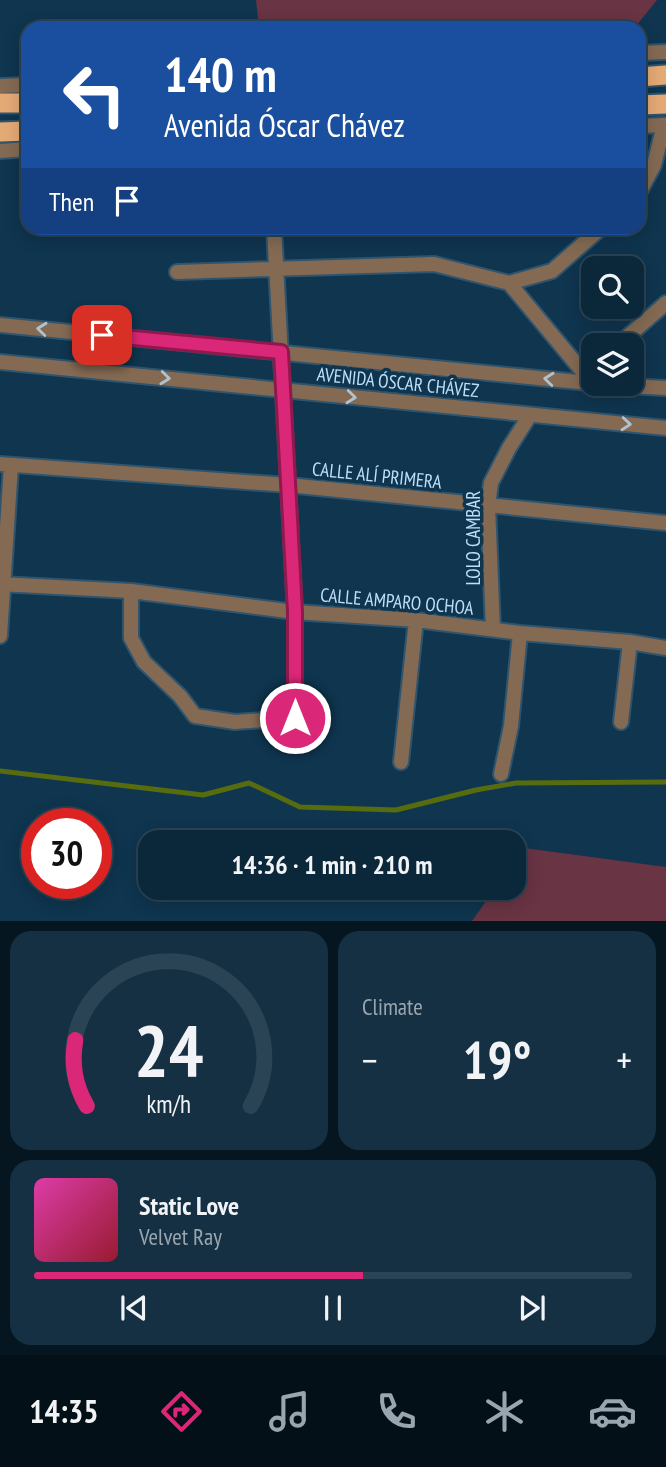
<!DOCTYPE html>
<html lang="en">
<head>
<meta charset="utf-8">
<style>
  :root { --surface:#0b283b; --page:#143042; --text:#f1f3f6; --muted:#9aa6af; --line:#2b4455; --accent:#db2777 }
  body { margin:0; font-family:"PT Sans Narrow",sans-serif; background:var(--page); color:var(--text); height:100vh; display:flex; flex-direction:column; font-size:26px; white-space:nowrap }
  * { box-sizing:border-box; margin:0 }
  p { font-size:23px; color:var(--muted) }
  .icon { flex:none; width:38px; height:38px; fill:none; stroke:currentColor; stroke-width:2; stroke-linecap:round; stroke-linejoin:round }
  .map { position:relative; height:921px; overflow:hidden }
  .side { display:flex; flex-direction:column; gap:10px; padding:10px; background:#061620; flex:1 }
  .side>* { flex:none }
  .guide { position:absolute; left:21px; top:21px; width:625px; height:214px; border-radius:21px; box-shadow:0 4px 18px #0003,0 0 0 2px var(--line); background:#1a4fa0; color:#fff; overflow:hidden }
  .buttons { position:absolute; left:581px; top:256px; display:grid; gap:14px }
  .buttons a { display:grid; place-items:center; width:63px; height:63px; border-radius:14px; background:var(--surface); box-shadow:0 4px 18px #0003,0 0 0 2px var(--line); font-size:35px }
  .speed { position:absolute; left:21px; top:808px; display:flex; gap:14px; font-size:35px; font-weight:700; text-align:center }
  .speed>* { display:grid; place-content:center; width:91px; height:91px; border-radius:50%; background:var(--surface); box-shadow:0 4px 18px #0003,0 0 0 2px var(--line); line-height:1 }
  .speed .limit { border:10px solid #d22; background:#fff; color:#111 }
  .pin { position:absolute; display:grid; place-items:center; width:60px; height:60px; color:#fff; margin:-30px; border-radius:14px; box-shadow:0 4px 10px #0006 }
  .me { position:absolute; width:77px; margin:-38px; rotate:0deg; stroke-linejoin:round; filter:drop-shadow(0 0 5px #0008) }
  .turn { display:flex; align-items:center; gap:24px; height:147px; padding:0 28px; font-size:32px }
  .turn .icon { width:91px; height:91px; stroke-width:2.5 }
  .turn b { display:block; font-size:49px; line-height:60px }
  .then { display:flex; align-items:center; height:66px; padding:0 28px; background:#0003; gap:14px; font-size:26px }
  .big { font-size:52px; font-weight:700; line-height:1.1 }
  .side .card { flex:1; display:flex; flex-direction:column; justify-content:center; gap:10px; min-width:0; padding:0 24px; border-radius:21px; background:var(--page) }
  .side .dial { align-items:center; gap:0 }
  .dial svg { height:182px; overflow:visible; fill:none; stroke:var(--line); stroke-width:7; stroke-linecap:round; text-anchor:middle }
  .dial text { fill:var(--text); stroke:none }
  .song { display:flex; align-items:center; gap:21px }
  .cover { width:84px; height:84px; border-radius:10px; background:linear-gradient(135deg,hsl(320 70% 55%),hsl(350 70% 35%)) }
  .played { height:7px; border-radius:4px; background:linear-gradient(90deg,var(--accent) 55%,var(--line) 55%) }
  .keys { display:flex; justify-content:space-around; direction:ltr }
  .heat { display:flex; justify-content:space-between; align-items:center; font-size:38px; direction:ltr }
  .side .tiles { flex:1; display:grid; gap:10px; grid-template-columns:1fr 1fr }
  .card:last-child { grid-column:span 2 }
  .trip { position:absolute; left:138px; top:830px; width:388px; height:70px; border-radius:21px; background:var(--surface); box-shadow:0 4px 18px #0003,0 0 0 2px var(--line); font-weight:700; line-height:70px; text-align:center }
  .dock { display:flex; height:112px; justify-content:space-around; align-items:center; background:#041018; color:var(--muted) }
  .dock .icon { width:49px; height:49px }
  .dock .active { color:var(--accent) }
  .dock b { font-size:32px; color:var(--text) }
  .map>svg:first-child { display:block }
  .green { fill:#693444 }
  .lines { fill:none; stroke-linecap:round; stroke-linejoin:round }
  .stream { stroke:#576c0f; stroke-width:5 }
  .minor-casing { stroke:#2e546e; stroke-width:18 }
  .tertiary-casing { stroke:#2e546e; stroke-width:18 }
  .trunk-casing { stroke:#2e546e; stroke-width:23 }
  .minor { stroke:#846a53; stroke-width:14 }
  .tertiary { stroke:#846a53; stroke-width:14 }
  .trunk { stroke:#e4aa76; stroke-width:19 }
  .oneway { stroke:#afc2d1 }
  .route-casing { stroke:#8e194d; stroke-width:18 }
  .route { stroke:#db2777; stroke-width:12 }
  .labels { text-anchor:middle; stroke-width:7; stroke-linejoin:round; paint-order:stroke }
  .street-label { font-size:19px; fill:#bddffb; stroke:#0f354f }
</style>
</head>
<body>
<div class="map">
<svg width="666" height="921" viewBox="0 0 666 921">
  <rect width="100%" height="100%" fill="#0f354f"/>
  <path class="green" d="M 256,0 L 657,0 L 636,26 L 601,28 L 259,28 Z
    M 524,848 L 666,867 L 666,921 L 472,921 L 496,887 L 514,887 L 515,861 Z"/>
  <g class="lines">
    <path class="stream" d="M 0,771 L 203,795 L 249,783 L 300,807 L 396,810 L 476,790 L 516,783 L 666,782"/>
    <defs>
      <path id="minor" d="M 639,193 L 654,165 L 664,125
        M 177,272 L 434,264 L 509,283 L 552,271 L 601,228
        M 509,283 L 593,384
        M 618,345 L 666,303
        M 0,464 L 288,485 L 666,523
        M 0,584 L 131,591 L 295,612 L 416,620 L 520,633 L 630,642 L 666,648
        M 131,591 L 131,638 L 144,662 L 180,696 L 195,716 L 235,722 L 295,718 L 295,612 L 274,228
        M 493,629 L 488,506 L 491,483 L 509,448 L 530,415
        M 0,636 L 11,465
        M 621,722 L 630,642
        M 401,762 L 416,620
        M 501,774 L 511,726 L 520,633"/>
      <path id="tertiary" d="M 639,53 L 666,52
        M 0,86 L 28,85
        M 639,126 L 666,125
        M 0,151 L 28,149
        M 0,325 L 609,385 L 666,388
        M 0,362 L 666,428"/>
      <path id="trunk" d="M 639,77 L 666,75
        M 0,103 L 28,103
        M 639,105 L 666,104
        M 0,132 L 28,131"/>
    </defs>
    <use href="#minor" class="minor-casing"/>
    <use href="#tertiary" class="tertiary-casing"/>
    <use href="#trunk" class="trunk-casing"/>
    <use href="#minor" class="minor"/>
    <use href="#tertiary" class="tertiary"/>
    <use href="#trunk" class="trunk"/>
  </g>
  <defs><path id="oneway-chevron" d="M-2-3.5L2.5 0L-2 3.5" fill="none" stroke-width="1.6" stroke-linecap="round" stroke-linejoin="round" transform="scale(1.75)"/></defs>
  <g class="oneway">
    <use href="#oneway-chevron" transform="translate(42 329) rotate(-174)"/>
    <use href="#oneway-chevron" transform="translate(165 378) rotate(6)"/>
    <use href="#oneway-chevron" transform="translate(549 379) rotate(-174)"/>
    <use href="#oneway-chevron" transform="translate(351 397) rotate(6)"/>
    <use href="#oneway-chevron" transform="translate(626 424) rotate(5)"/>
  </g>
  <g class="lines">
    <defs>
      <path id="route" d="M 102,335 L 281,352 L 295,612 L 295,718"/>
    </defs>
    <use href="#route" class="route-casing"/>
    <use href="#route" class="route"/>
  </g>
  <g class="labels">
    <g class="street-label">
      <text transform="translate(398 382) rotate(6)" y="7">AVENIDA ÓSCAR CHÁVEZ</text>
      <text transform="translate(377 475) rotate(6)" y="7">CALLE ALÍ PRIMERA</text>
      <text transform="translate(473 538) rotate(-90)" y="7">LOLO CAMBAR</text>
      <text transform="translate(397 601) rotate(5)" y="7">CALLE AMPARO OCHOA</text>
    </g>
  </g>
</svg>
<div class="buttons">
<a><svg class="icon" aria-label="search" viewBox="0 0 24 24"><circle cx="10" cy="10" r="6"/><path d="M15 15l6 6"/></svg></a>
<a><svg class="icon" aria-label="layers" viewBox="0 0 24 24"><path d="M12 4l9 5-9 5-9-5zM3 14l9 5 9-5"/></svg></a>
</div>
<div class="speed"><div class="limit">30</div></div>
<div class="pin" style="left:102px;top:335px;background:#d93025"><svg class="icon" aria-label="arrive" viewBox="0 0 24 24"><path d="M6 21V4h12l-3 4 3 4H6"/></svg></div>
<svg class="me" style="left:295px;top:718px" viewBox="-20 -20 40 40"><circle r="17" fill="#db2777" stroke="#fff" stroke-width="3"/><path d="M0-11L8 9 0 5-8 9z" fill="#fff"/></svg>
<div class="trip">14:36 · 1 min · 210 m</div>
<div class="guide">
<div class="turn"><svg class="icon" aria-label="left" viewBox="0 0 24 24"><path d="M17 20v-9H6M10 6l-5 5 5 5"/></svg><div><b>140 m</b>Avenida Óscar Chávez</div></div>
<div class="then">Then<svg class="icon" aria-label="arrive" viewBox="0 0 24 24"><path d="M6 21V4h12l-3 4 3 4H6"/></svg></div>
</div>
</div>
<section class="side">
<div class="tiles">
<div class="card dial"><svg viewBox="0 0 100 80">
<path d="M14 69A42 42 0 1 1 86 69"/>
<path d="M14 69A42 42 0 0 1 9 40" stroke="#db2777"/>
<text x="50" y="56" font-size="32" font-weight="700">24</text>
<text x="50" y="72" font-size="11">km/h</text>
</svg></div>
<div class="card"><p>Climate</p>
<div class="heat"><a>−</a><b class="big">19°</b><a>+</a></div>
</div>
<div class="card">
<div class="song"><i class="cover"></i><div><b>Static Love</b><p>Velvet Ray</p></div></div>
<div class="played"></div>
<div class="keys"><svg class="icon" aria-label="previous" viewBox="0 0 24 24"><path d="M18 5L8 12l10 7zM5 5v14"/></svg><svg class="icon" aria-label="pause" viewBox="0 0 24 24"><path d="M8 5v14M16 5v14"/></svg><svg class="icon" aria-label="next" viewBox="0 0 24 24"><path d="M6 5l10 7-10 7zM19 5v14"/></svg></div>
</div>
</div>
</section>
<nav class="dock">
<b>14:35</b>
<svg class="icon active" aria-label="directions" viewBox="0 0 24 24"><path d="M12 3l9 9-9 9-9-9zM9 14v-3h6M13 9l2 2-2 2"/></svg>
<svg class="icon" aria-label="music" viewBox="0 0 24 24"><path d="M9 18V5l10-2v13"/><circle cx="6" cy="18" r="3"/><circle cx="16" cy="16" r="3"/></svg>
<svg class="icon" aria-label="phone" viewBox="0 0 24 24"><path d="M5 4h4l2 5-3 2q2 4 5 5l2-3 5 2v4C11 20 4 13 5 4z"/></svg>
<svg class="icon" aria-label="climate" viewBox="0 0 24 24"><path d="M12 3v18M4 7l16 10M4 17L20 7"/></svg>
<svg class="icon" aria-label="car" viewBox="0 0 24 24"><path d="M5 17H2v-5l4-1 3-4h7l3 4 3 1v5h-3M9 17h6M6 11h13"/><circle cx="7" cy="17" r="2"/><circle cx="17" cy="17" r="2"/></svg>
</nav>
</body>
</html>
